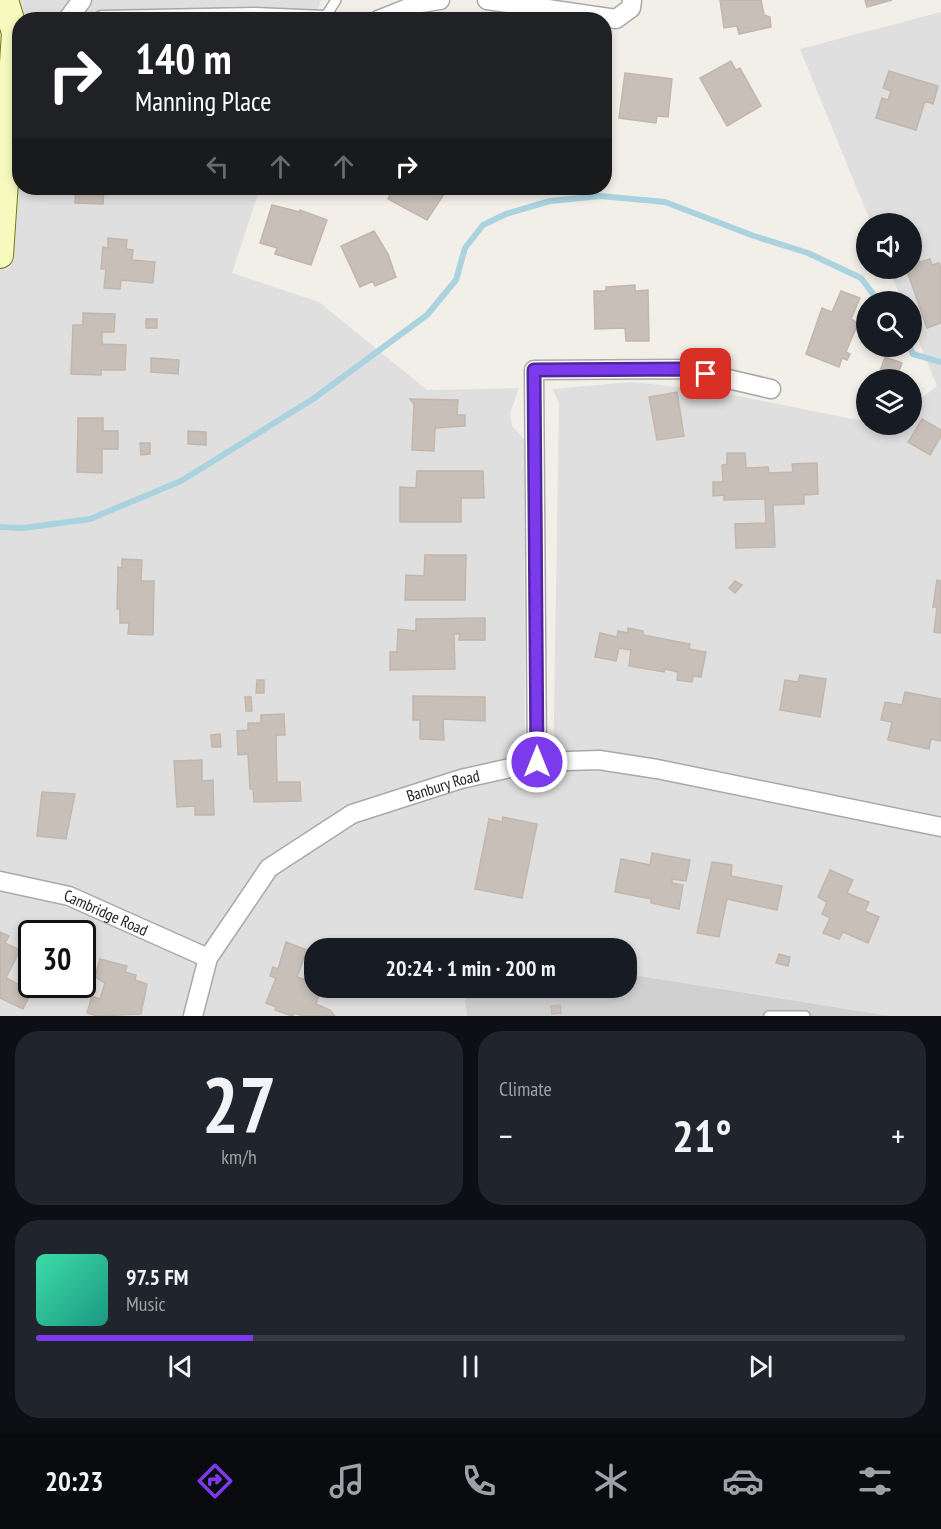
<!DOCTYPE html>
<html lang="en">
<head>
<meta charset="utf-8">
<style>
  :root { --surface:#171b24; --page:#20242c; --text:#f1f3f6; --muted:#9ea1a6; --line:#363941; --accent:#7c3aed }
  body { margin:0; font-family:"PT Sans Narrow",sans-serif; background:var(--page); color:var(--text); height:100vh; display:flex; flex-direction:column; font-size:22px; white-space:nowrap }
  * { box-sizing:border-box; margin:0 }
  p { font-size:20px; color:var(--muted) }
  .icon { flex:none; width:33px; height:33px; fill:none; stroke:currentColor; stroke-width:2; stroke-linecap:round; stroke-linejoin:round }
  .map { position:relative; height:1016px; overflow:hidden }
  .panel { display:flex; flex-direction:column; gap:15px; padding:15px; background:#0d0f14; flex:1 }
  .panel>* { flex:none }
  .guide { position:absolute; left:12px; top:12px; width:600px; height:183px; border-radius:24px; box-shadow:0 3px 9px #0003; background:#202124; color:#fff; overflow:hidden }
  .buttons { position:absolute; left:856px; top:213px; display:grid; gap:12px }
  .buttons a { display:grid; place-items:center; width:66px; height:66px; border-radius:50%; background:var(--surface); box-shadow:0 3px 9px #0003; font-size:30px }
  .speed { position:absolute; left:18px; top:920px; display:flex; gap:12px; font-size:30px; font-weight:700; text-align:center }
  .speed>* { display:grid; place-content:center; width:78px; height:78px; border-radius:50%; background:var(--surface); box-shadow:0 3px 9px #0003; line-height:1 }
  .speed .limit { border:3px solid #111; border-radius:9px; background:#fff; color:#111 }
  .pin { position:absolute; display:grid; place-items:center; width:51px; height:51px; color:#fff; margin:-26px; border-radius:12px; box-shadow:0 3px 9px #0006 }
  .me { position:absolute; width:66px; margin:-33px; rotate:0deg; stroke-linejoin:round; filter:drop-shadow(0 0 4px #0008) }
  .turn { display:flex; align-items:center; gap:21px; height:126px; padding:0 24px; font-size:27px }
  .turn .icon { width:78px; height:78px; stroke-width:2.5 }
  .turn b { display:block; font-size:42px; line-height:51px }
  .lanes { display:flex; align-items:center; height:57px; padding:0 24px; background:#0003; justify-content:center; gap:30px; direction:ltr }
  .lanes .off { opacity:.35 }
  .big { font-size:45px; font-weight:700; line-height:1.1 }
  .panel .tile { flex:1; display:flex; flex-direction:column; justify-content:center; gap:9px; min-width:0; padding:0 21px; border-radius:24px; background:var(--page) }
  .panel .dial { align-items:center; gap:0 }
  .dial b { font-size:78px; line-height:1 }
  .song { display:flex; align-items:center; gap:18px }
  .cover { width:72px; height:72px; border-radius:9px; background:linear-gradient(135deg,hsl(160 70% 55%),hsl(170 70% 35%)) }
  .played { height:6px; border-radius:3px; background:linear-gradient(90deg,var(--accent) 25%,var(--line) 25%) }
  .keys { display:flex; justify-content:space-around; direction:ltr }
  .heat { display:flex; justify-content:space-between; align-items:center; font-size:33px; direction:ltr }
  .panel .tiles { flex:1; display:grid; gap:15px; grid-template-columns:1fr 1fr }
  .tile:last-child { grid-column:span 2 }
  .trip { position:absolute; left:304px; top:938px; width:333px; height:60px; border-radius:24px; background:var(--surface); box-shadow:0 3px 9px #0003; font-weight:700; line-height:60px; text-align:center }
  .tab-bar { display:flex; height:96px; justify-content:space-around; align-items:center; background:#090b0e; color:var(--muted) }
  .tab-bar .icon { width:42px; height:42px }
  .tab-bar .selected { color:var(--accent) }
  .tab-bar b { font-size:27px; color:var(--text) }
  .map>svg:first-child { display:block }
  .residential { fill:#e0dfdf; fill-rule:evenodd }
  .religious { fill:#d0d0d0 }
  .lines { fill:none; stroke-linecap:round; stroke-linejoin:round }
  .stream { stroke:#aad3df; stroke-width:6 }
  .building { fill:#c7bfb8; stroke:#c4b6ab; stroke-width:1.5 }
  .lane-casing { stroke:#a9a9a9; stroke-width:12 }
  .street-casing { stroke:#a9a9a9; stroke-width:21 }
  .secondary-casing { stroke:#707d05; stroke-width:28 }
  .lane { stroke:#fff; stroke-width:9 }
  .street { stroke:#fff; stroke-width:18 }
  .secondary { stroke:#f7fabf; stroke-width:26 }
  .route-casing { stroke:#51269a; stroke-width:15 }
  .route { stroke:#7c3aed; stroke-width:10 }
  .labels { text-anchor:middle; stroke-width:6; stroke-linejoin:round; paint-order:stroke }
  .street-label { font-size:16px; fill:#222; stroke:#fff }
</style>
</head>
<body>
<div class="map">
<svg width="941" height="1016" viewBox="0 0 941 1016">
  <rect width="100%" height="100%" fill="#f2efe9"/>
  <path class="residential" d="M 0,0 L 321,0 L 315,19 L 20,20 L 20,188 L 260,188 L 232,273 L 319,302 L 427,390 L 519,388 L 510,414 L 512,426 L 524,439 L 525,780 L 553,778 L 559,403 L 552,389 L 631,382 L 708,390 L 867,422 L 867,424 L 885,425 L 912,424 L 912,405 L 937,386 L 912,325 L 912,302 L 902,301 L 889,269 L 912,268 L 912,224 L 871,223 L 800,49 L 941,12 L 941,1016 L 891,1016 L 627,974 L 627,948 L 492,948 L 458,941 L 458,948 L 315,948 L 315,987 L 463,987 L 467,1016 L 0,1016 ZM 32,933 L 82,933 L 82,984 L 32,984 Z"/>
  <path class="religious" d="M 627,974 L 891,1016 L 467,1016 L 463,987 L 627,987 Z"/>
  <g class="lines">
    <path class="stream" d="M 909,346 L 913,354 L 941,362
      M 0,527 L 23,528 L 90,519 L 181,481 L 313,399 L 427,315 L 456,280 L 465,248 L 483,225 L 506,214 L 550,201 L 600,196 L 665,202 L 754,236 L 808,253 L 861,278 L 879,302"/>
  </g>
  <path class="building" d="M 720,0 L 761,0 L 764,15 L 770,17 L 771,27 L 739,34 L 737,26 L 724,28 Z
    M 865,0 L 892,0 L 867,7 Z
    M 731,61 L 736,70 L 740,68 L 761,106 L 727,126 L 700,78 Z
    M 889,71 L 938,86 L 933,104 L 925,101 L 916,130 L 876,118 L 882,98 L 888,100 L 891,91 L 883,88 Z
    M 625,73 L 672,79 L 668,117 L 657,116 L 656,123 L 619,118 Z
    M 63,188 L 104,188 L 103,204 L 75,203 L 76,189 Z
    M 393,188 L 440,188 L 446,191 L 427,220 L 388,199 Z
    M 272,205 L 300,212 L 300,210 L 327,220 L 311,265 L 275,254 L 277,248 L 260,243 Z
    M 374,231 L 388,254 L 396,277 L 375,286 L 373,281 L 360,287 L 341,246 Z
    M 108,238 L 127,240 L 126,249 L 133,250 L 132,260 L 155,262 L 153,283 L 121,280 L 120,289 L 104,288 L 106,269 L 101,269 L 103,247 L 108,248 Z
    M 918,258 L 920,262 L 930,259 L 932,265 L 939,263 L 941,268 L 941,323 L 927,328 L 906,268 L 912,268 L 912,260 Z
    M 635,285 L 635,291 L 648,290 L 649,341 L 626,341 L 625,328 L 595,329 L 594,291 L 606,291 L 606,287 Z
    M 841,291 L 860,298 L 851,319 L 858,323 L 846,352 L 850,354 L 847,360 L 842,358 L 839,367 L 806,354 L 822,308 L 832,312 Z
    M 83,313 L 115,314 L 114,332 L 102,332 L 102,344 L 126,345 L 125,370 L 101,370 L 101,375 L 71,374 L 73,325 L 83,325 Z
    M 146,319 L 157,319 L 157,328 L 146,328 Z
    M 885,357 L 902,363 L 896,380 L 877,380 Z
    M 151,358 L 179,360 L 178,374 L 151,372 Z
    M 677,392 L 684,436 L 657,440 L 649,397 Z
    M 410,399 L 458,400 L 457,415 L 465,415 L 465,426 L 435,428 L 434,451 L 412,450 L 414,404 Z
    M 78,418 L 103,418 L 103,431 L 118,431 L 118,449 L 102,449 L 102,473 L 77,472 Z
    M 922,419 L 941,430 L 941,436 L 930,455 L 908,442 Z
    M 188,431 L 206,432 L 206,445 L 188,444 Z
    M 140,443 L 150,443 L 150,454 L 141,455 Z
    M 727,453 L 745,453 L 746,468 L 768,467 L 769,473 L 793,472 L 792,464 L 817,463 L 818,494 L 804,495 L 804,504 L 773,505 L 775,547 L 736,548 L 735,524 L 766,523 L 765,499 L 724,500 L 724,495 L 713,496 L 713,482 L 723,482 L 722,465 L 727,464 Z
    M 417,471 L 483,471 L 484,498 L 461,498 L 461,522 L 400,522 L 400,487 L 416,488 Z
    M 425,555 L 466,555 L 465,600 L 405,600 L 406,575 L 424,576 Z
    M 122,559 L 142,560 L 141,581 L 154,581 L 153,635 L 128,634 L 129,623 L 120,623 L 120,609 L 117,609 L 118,567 L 122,568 Z
    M 937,580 L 941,581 L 941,633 L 934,632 L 937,607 L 933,607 Z
    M 735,581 L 742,585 L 735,593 L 729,588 Z
    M 485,618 L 485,640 L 459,640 L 460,634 L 454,634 L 455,669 L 390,670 L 390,652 L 397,652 L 398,629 L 416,631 L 416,619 Z
    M 628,628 L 643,631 L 643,635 L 690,644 L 689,649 L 706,652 L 701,677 L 693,676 L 692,682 L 677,680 L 678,672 L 665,669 L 664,672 L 629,666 L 631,650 L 619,648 L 616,661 L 595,657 L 600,633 L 617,637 L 618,631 L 628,633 Z
    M 800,675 L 826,679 L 820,717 L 780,710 L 785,680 L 798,682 Z
    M 257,680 L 264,680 L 264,693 L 256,693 Z
    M 905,692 L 941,699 L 941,741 L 931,739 L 929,749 L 888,740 L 892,722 L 881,720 L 885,702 L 902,705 Z
    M 413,696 L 485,697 L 485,721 L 443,719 L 444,740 L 420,739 L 420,720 L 413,720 Z
    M 245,697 L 251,697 L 252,711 L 246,711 Z
    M 284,714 L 285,735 L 276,735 L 277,782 L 300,782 L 301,801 L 254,802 L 253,789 L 250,789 L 248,754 L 238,755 L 237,731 L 248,730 L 248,723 L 261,723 L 261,715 Z
    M 220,734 L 221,747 L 212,747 L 211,735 Z
    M 202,760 L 202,781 L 213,780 L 214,815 L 195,815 L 195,806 L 177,807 L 174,761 Z
    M 42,792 L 75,794 L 66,839 L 37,836 Z
    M 503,817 L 537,824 L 522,898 L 475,889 L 489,819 L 502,822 Z
    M 652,853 L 690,860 L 686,881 L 672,879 L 672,883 L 683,885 L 679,909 L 651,903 L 651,899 L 615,892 L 621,859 L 650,865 Z
    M 712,862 L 732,865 L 731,876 L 782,886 L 777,910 L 727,899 L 719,937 L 697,933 Z
    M 830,870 L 853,880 L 847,893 L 869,902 L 865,911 L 879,917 L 868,943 L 843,932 L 839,939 L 823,933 L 830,918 L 822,914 L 827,902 L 818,897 Z
    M 0,932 L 9,936 L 5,943 L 20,950 L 6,978 L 32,991 L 23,1009 L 0,998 Z
    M 286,942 L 307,950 L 297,977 L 315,983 L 315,987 L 322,987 L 316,1004 L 330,1010 L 335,1016 L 303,1016 L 295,1013 L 292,1016 L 275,1010 L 276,1007 L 266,1003 L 276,978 L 270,976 L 273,967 L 278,969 Z
    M 779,954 L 790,957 L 788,966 L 776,963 Z
    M 100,959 L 127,966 L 125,972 L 136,975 L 135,980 L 147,984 L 141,1014 L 97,1016 L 87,1013 L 92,996 L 100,999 L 105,983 L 95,977 Z
    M 560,1005 L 561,1013 L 552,1014 L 551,1006 Z"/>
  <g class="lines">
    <defs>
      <path id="lane" d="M 324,19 L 336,0
        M 769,1016 L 805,1016"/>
      <g id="street">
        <path d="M 487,0 L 616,19 L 631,8 L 632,0"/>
        <path d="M 67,20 L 82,0"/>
        <path d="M 102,20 L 255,17 L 324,20"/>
        <path d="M 378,20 L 421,3 L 440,0"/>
        <path d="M 537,762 L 534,370 L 685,369 L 771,389"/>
        <path id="s1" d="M 0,881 L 69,896 L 208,958"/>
        <path id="s2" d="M 193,1016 L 208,958 L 269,868 L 352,814 L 461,779 L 537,762 L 599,760 L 657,769 L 941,827"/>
      </g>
      <path id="secondary" d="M 0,255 L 15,33 L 5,0"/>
    </defs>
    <use href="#lane" class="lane-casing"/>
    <use href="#street" class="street-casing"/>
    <use href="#secondary" class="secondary-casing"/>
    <use href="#lane" class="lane"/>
    <use href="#street" class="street"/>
    <use href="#secondary" class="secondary"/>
  </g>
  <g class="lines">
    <defs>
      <path id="route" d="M 537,762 L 534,370 L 685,369 L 706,374"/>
    </defs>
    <use href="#route" class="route-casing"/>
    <use href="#route" class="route"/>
  </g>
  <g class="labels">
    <g class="street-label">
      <text dy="6" stroke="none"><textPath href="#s2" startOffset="363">Banbury Road</textPath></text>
      <text dy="6" stroke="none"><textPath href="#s1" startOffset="111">Cambridge Road</textPath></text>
    </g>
  </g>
</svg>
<div class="buttons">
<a><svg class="icon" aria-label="sound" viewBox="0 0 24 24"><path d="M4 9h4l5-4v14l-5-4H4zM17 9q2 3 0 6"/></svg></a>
<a><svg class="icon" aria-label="search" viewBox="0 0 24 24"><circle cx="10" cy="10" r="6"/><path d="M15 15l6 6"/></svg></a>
<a><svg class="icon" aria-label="layers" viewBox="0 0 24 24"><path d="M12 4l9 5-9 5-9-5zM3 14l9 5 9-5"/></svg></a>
</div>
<div class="speed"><div class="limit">30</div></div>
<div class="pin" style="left:706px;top:374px;background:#d93025"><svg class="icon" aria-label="arrive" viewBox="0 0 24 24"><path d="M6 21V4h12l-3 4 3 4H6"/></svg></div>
<svg class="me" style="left:537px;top:762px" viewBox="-20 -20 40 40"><circle r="17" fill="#7c3aed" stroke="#fff" stroke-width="3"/><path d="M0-11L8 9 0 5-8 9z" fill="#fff"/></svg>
<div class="trip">20:24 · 1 min · 200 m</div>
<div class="guide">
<div class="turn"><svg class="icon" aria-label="right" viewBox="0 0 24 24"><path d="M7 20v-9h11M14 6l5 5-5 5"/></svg><div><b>140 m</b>Manning Place</div></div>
<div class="lanes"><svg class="icon off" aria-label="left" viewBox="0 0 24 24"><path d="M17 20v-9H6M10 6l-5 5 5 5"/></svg><svg class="icon off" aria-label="ahead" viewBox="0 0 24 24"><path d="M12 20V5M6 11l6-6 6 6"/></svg><svg class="icon off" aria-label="ahead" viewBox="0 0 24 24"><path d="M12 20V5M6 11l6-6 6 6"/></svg><svg class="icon" aria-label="right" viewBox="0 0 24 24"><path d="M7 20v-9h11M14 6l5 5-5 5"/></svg></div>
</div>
</div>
<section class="panel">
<div class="tiles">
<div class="tile dial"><b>27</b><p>km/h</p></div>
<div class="tile"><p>Climate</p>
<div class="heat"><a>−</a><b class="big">21°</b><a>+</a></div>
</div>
<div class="tile">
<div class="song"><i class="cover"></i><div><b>97.5 FM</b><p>Music</p></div></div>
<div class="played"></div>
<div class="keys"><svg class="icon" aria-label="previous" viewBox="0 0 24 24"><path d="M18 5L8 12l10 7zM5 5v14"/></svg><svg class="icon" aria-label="pause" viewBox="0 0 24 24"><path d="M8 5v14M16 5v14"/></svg><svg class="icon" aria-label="next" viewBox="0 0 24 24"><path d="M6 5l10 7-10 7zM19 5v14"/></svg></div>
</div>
</div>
</section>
<nav class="tab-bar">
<b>20:23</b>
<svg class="icon selected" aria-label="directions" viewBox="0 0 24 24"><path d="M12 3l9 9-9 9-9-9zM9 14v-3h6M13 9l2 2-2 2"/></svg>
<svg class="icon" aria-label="music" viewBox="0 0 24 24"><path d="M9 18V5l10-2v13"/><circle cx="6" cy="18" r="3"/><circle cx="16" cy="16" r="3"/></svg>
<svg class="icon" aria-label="phone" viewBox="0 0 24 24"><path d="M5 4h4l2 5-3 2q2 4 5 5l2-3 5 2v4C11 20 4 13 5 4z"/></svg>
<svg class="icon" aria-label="climate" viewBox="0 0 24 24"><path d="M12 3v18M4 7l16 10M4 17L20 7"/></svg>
<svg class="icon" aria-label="car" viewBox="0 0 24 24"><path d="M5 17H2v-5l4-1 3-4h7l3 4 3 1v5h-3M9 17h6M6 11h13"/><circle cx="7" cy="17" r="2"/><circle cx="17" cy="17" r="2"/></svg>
<svg class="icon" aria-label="filters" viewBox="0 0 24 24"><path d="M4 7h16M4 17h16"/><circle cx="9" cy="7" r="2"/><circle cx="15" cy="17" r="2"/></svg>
</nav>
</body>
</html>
